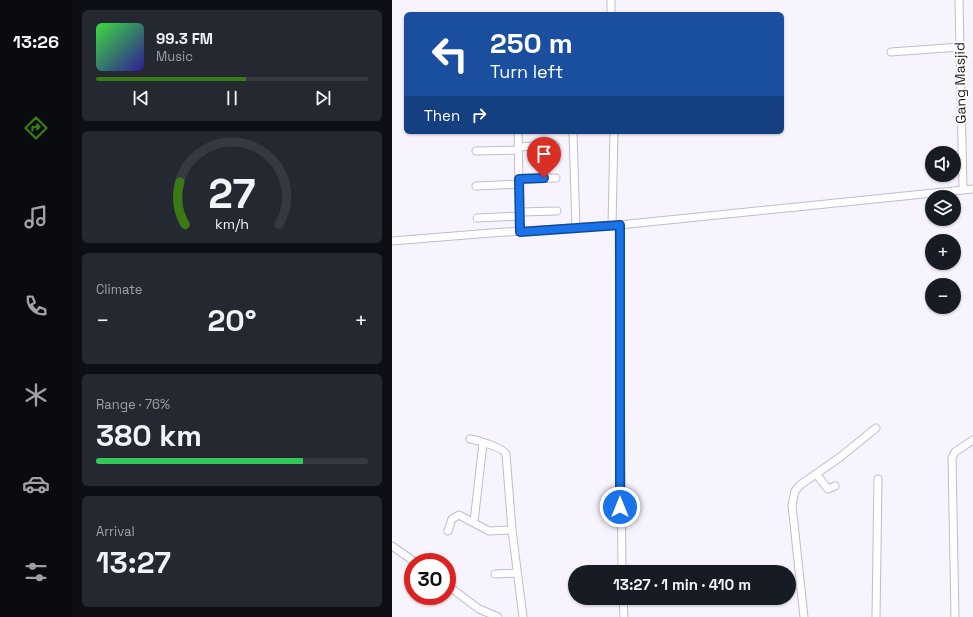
<!DOCTYPE html>
<html lang="en">
<head>
<meta charset="utf-8">
<style>
  :root { --surface:#171b24; --page:#242831; --text:#f1f3f6; --muted:#9ea1a6; --line:#363941; --accent:#3b7915 }
  body { margin:0; font-family:"Space Grotesk",sans-serif; background:var(--page); color:var(--text); height:100vh; display:flex; flex-direction:column; font-size:15px; white-space:nowrap }
  * { box-sizing:border-box; margin:0 }
  p { font-size:13px; color:var(--muted) }
  .icon { flex:none; width:22px; height:22px; fill:none; stroke:currentColor; stroke-width:2; stroke-linecap:round; stroke-linejoin:round }
  .map { position:relative; flex:1; overflow:hidden }
  .drawer { display:flex; flex-direction:column; gap:10px; padding:10px; background:#0d0f14; width:320px }
  .drawer>* { flex:none }
  .banner { position:absolute; left:12px; top:12px; width:380px; height:122px; border-radius:6px; box-shadow:0 1px 3px #0004; background:#1a4fa0; color:#fff; overflow:hidden }
  .fabs { position:absolute; left:533px; top:146px; display:grid; gap:8px }
  .fabs a { display:grid; place-items:center; width:36px; height:36px; border-radius:50%; background:var(--surface); box-shadow:0 1px 3px #0004; font-size:20px }
  .speed { position:absolute; left:12px; top:553px; display:flex; gap:8px; font-size:20px; font-weight:700; text-align:center }
  .speed>* { display:grid; place-content:center; width:52px; height:52px; border-radius:50%; background:var(--surface); box-shadow:0 1px 3px #0004; line-height:1 }
  .speed .limit { border:6px solid #d22; background:#fff; color:#111 }
  .pin { position:absolute; display:grid; place-items:center; width:34px; height:34px; color:#fff; margin:-41px -17px; border-radius:50% 50% 50% 0; rotate:-45deg; box-shadow:0 0 4px #0007 }
  .pin .icon { rotate:45deg }
  .me { position:absolute; width:44px; margin:-22px; rotate:0deg; stroke-linejoin:round; filter:drop-shadow(0 0 3px #0008) }
  .turn { display:flex; align-items:center; gap:14px; height:84px; padding:0 20px; font-size:18px }
  .turn .icon { width:52px; height:52px; stroke-width:2.5 }
  .turn b { display:block; font-size:28px; line-height:34px }
  .then { display:flex; align-items:center; height:38px; padding:0 20px; background:#0003; gap:8px; font-size:15px }
  .big { font-size:30px; font-weight:600; line-height:1.1 }
  .drawer .tile { flex:1; display:flex; flex-direction:column; justify-content:center; gap:6px; min-width:0; padding:0 14px; border-radius:6px; background:var(--page) }
  .drawer .dial { align-items:center; gap:0 }
  .dial svg { height:104px; overflow:visible; fill:none; stroke:var(--line); stroke-width:7; stroke-linecap:round; text-anchor:middle }
  .dial text { fill:var(--text); stroke:none }
  .song { display:flex; align-items:center; gap:12px }
  .cover { width:48px; height:48px; border-radius:6px; background:linear-gradient(135deg,hsl(120 70% 55%),hsl(250 70% 35%)) }
  .played { height:4px; border-radius:2px; background:linear-gradient(90deg,var(--accent) 55%,var(--line) 55%) }
  .keys { display:flex; justify-content:space-around; direction:ltr }
  .heat { display:flex; justify-content:space-between; align-items:center; font-size:22px; direction:ltr }
  .charge { height:6px; border-radius:3px; background:linear-gradient(90deg,#34c759 76%,var(--line) 0) }
  .trip { position:absolute; left:176px; top:565px; width:228px; height:40px; border-radius:20px; background:var(--surface); box-shadow:0 1px 3px #0004; font-weight:600; line-height:40px; text-align:center }
  main { display:flex; flex:1; min-height:0 }
  .menu { display:flex; flex-direction:column; width:72px; justify-content:space-around; align-items:center; background:#090b0e; color:var(--muted) }
  .menu .icon { width:28px; height:28px }
  .menu .selected { color:var(--accent) }
  .menu b { font-size:18px; color:var(--text) }
  .map>svg:first-child { display:block }
  .lines { fill:none; stroke-linecap:round; stroke-linejoin:round }
  .minor-casing { stroke:#c1bad1; stroke-width:9 }
  .minor { stroke:#fff; stroke-width:7 }
  .route-casing { stroke:#114b97; stroke-width:10 }
  .route { stroke:#1a73e8; stroke-width:7 }
  .labels { text-anchor:middle; stroke-width:3.5; stroke-linejoin:round; paint-order:stroke }
  .street-label { font-size:14px; fill:#1f1c25; stroke:#fff }
</style>
</head>
<body>
<main>
<nav class="menu">
<b>13:26</b>
<svg class="icon selected" aria-label="directions" viewBox="0 0 24 24"><path d="M12 3l9 9-9 9-9-9zM9 14v-3h6M13 9l2 2-2 2"/></svg>
<svg class="icon" aria-label="music" viewBox="0 0 24 24"><path d="M9 18V5l10-2v13"/><circle cx="6" cy="18" r="3"/><circle cx="16" cy="16" r="3"/></svg>
<svg class="icon" aria-label="phone" viewBox="0 0 24 24"><path d="M5 4h4l2 5-3 2q2 4 5 5l2-3 5 2v4C11 20 4 13 5 4z"/></svg>
<svg class="icon" aria-label="climate" viewBox="0 0 24 24"><path d="M12 3v18M4 7l16 10M4 17L20 7"/></svg>
<svg class="icon" aria-label="car" viewBox="0 0 24 24"><path d="M5 17H2v-5l4-1 3-4h7l3 4 3 1v5h-3M9 17h6M6 11h13"/><circle cx="7" cy="17" r="2"/><circle cx="17" cy="17" r="2"/></svg>
<svg class="icon" aria-label="filters" viewBox="0 0 24 24"><path d="M4 7h16M4 17h16"/><circle cx="9" cy="7" r="2"/><circle cx="15" cy="17" r="2"/></svg>
</nav>
<section class="drawer">
<div class="tile">
<div class="song"><i class="cover"></i><div><b>99.3 FM</b><p>Music</p></div></div>
<div class="played"></div>
<div class="keys"><svg class="icon" aria-label="previous" viewBox="0 0 24 24"><path d="M18 5L8 12l10 7zM5 5v14"/></svg><svg class="icon" aria-label="pause" viewBox="0 0 24 24"><path d="M8 5v14M16 5v14"/></svg><svg class="icon" aria-label="next" viewBox="0 0 24 24"><path d="M6 5l10 7-10 7zM19 5v14"/></svg></div>
</div>
<div class="tile dial"><svg viewBox="0 0 100 80">
<path d="M14 69A42 42 0 1 1 86 69"/>
<path d="M14 69A42 42 0 0 1 10 36" stroke="#3b7915"/>
<text x="50" y="56" font-size="32" font-weight="700">27</text>
<text x="50" y="72" font-size="11">km/h</text>
</svg></div>
<div class="tile"><p>Climate</p>
<div class="heat"><a>−</a><b class="big">20°</b><a>+</a></div>
</div>
<div class="tile"><p>Range · 76%</p><b class="big">380 km</b><div class="charge"></div></div>
<div class="tile"><p>Arrival</p><b class="big">13:27</b></div>
</section>
<div class="map">
<svg width="581" height="617" viewBox="0 0 581 617">
  <rect width="100%" height="100%" fill="#f7f4fe"/>
  <g class="lines">
    <defs>
      <path id="minor" d="M 219,0 L 219,14
        M 567,0 L 571,190
        M 499,52 L 568,47
        M 126,132 L 128,232
        M 181,132 L 184,228
        M 126,147 L 163,145
        M 84,151 L 126,150
        M 127,179 L 164,178
        M 84,186 L 127,184
        M 128,212 L 165,211
        M 85,218 L 128,216
        M 220,225 L 222,132
        M 227,225 L 230,572
        M 0,241 L 99,233 L 227,225 L 581,189
        M 78,439 C 85,440 112,448 114,454 L 120,530 L 131,617
        M 424,474 L 436,489 L 443,486
        M 82,522 L 91,443
        M 56,531 L 60,519 L 67,515 L 97,531 L 120,530
        M 0,546 L 23,562
        M 103,574 L 125,573
        M 55,585 L 87,609 L 106,617
        M 231,598 L 232,617
        M 412,617 L 400,505 L 403,491 L 408,485 L 447,458 L 484,428
        M 484,617 L 486,479
        M 563,617 L 560,458 L 563,452 L 581,440"/>
    </defs>
    <use href="#minor" class="minor-casing"/>
    <use href="#minor" class="minor"/>
  </g>
  <g class="lines">
    <defs>
      <path id="route" d="M 152,178 L 127,179 L 128,232 L 228,225 L 228,507"/>
    </defs>
    <use href="#route" class="route-casing"/>
    <use href="#route" class="route"/>
  </g>
  <g class="labels">
    <g class="street-label">
      <text transform="translate(568 83) rotate(-91)" y="5">Gang Masjid</text>
    </g>
  </g>
</svg>
<div class="fabs">
<a><svg class="icon" aria-label="sound" viewBox="0 0 24 24"><path d="M4 9h4l5-4v14l-5-4H4zM17 9q2 3 0 6"/></svg></a>
<a><svg class="icon" aria-label="layers" viewBox="0 0 24 24"><path d="M12 4l9 5-9 5-9-5zM3 14l9 5 9-5"/></svg></a>
<a>+</a>
<a>−</a>
</div>
<div class="speed"><div class="limit">30</div></div>
<div class="pin" style="left:152px;top:178px;background:#d93025"><svg class="icon" aria-label="arrive" viewBox="0 0 24 24"><path d="M6 21V4h12l-3 4 3 4H6"/></svg></div>
<svg class="me" style="left:228px;top:507px" viewBox="-20 -20 40 40"><circle r="17" fill="#1a73e8" stroke="#fff" stroke-width="3"/><path d="M0-11L8 9 0 5-8 9z" fill="#fff"/></svg>
<div class="trip">13:27 · 1 min · 410 m</div>
<div class="banner">
<div class="turn"><svg class="icon" aria-label="left" viewBox="0 0 24 24"><path d="M17 20v-9H6M10 6l-5 5 5 5"/></svg><div><b>250 m</b>Turn left</div></div>
<div class="then">Then<svg class="icon" aria-label="right" viewBox="0 0 24 24"><path d="M7 20v-9h11M14 6l5 5-5 5"/></svg></div>
</div>
</div>
</main>
</body>
</html>
